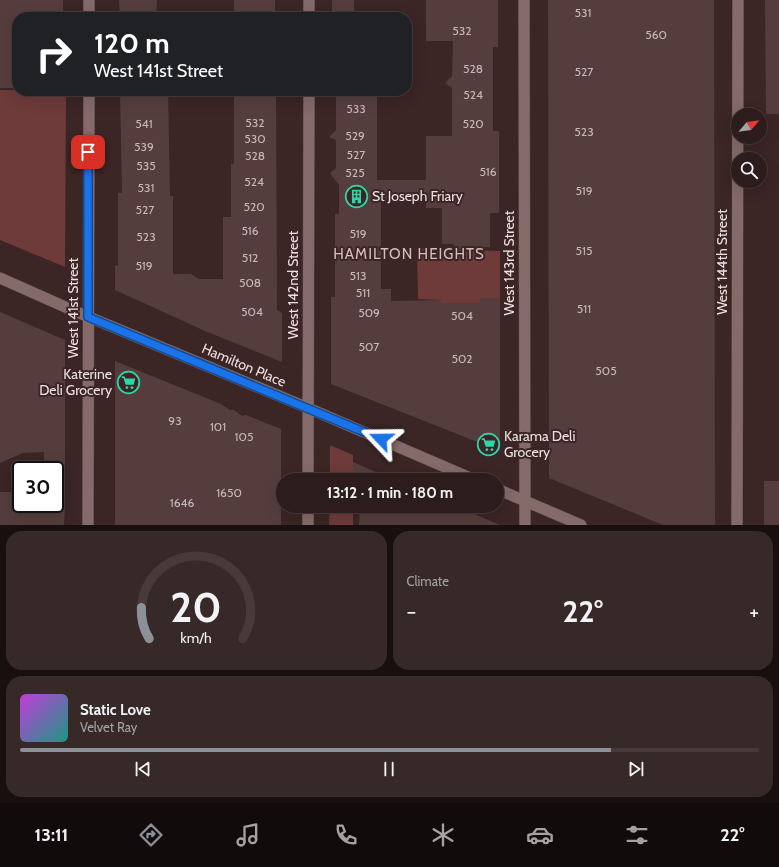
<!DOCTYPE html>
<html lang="en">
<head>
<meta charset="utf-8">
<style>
  :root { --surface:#2c1c1c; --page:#382929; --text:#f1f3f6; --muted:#a6a1a3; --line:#483a3b; --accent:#8c9099 }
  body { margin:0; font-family:Cabin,sans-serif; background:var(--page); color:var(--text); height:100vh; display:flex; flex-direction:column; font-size:15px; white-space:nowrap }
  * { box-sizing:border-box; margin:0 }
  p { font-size:13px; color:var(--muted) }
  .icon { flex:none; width:22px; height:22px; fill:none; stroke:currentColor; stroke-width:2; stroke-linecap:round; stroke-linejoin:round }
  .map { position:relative; height:525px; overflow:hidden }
  .details { display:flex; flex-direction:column; gap:6px; padding:6px; background:#180f0f; flex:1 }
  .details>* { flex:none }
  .hud { position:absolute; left:12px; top:12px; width:400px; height:84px; border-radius:16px; box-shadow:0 4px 16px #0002,0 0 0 1px var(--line); background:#202124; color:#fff; overflow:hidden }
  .needle { width:26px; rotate:61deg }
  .controls { position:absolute; left:731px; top:108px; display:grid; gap:8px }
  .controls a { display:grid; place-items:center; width:36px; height:36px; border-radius:50%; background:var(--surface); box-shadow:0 4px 16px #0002,0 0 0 1px var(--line); font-size:20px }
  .speed { position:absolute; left:12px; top:461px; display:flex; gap:8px; font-size:20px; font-weight:700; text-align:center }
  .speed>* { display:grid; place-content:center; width:52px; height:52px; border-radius:50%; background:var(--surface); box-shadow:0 4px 16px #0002,0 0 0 1px var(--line); line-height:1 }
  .speed .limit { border:2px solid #111; border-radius:6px; background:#fff; color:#111 }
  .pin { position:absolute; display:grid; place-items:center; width:34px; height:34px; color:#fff; margin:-17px; border-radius:8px; box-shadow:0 2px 6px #0006 }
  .me { position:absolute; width:44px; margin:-22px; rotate:293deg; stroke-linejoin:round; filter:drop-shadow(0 0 3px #0008) }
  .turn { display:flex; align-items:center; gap:14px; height:84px; padding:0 16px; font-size:18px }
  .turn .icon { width:52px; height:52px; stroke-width:2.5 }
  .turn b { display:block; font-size:28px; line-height:34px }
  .big { font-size:30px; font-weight:700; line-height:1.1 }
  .details .widget { flex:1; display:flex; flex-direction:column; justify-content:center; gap:6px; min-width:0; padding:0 14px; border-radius:16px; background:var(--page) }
  .details .dial { align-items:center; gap:0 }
  .dial svg { height:104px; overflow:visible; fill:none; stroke:var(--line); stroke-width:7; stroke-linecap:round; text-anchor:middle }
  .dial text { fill:var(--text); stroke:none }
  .song { display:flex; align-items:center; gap:12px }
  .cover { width:48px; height:48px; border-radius:6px; background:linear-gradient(135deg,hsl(290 70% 55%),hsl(170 70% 35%)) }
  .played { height:4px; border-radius:2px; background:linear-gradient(90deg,var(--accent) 80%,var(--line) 80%) }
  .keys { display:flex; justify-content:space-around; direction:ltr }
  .heat { display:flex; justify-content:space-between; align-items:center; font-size:22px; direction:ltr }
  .details .tiles { flex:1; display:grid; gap:6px; grid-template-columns:1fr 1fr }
  .widget:last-child { grid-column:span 2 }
  .trip { position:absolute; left:276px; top:473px; width:228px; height:40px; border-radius:20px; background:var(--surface); box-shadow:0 4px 16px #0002,0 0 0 1px var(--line); font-weight:700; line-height:40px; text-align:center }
  .menu { display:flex; height:64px; justify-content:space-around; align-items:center; background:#120b0b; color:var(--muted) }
  .menu .icon { width:28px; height:28px }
  .menu .current { color:var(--accent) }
  .menu b { font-size:18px; color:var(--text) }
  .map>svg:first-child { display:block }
  .green { fill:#6e3a3a }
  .building { fill:#553d3d }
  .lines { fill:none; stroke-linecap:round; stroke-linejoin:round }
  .pedestrian-casing { stroke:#564544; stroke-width:12 }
  .minor-casing { stroke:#564544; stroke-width:12 }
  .pedestrian { stroke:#846a69; stroke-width:11 }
  .minor { stroke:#846a69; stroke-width:11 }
  .route-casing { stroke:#114b97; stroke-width:10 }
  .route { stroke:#1a73e8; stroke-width:7 }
  .labels { text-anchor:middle; stroke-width:4; stroke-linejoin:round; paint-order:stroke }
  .number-label { font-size:12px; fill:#c8b7b6 }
  .poi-label { font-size:14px; fill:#eee0df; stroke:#3b2525; text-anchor:start }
  .street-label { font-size:14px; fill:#eee0df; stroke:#3b2525 }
  .neighbourhood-label { font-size:15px; letter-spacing:1px; fill:#d9bcbb; stroke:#3b2525 }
</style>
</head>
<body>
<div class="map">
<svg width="779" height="525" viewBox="0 0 779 525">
  <rect width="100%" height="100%" fill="#3b2525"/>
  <path class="green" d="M 0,90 L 66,91 L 65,267 L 0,240 Z
    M 417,248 L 500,251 L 500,298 L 480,298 L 480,303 L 441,306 L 441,300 L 418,299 Z
    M 330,445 L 353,455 L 353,480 L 330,480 Z
    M 330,506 L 353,506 L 353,525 L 329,525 Z"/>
  <path class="building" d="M 0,0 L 63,0 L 63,17 L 17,17 L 17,74 L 14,74 L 15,88 L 0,88 Z
    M 119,0 L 157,0 L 156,17 L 120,17 Z
    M 234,0 L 275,0 L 275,17 L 234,17 Z
    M 332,0 L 354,0 L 354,17 L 332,17 Z
    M 426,0 L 498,0 L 498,47 L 493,47 L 493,131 L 499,131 L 499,213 L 490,213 L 490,247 L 479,247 L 479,250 L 454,250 L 454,244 L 442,244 L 442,208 L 426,208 L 426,202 L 381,202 L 381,289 L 391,289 L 391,301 L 441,300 L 441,303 L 480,303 L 480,298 L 500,298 L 500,451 L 331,384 L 331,297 L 335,297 L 335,214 L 339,214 L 339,185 L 330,173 L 336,168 L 336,140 L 329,137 L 336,130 L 336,91 L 377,91 L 377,180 L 426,180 L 426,136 L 452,136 L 452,88 L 445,83 L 452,76 L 453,41 L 426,41 Z
    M 548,0 L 714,0 L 715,525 L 663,525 L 549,478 Z
    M 765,0 L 779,0 L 779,114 L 766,114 Z
    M 120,91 L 168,91 L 170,196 L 173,196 L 173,274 L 191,274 L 199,279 L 223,279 L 223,217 L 231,217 L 231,164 L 234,164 L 234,91 L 276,91 L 277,310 L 282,313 L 282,362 L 205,331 L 115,290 L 115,266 L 118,265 L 118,193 L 122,193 Z
    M 0,312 L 65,340 L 65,470 L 44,470 L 44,452 L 23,453 L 0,463 Z
    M 115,361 L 221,404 L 230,410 L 234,410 L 242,416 L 246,415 L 281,429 L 281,525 L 115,525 Z
    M 353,462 L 394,480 L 396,480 L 353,480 Z
    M 764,481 L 779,481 L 779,525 L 764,525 Z
    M 0,492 L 21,492 L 21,504 L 65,504 L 64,525 L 0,525 Z
    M 360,506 L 456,506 L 500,525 L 359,525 Z"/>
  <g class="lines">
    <defs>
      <path id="pedestrian" d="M 525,501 L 581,525"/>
      <path id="minor" d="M 524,0 L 525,525
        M 89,17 L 89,0
        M 309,17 L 309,0
        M 0,278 L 72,310 L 308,408 L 475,480
        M 308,480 L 309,91
        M 497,489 L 525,501
        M 88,525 L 89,91
        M 308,525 L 308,506
        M 737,525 L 738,0"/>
    </defs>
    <use href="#pedestrian" class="pedestrian-casing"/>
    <use href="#minor" class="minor-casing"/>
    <use href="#pedestrian" class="pedestrian"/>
    <use href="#minor" class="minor"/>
  </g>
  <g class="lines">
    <defs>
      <path id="route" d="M 88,152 L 88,317 L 381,439"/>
    </defs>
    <use href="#route" class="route-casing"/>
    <use href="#route" class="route"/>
  </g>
  <defs>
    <symbol id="building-ring" viewBox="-11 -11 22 22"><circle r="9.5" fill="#3b2525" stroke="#30d4aa" stroke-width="1.5"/><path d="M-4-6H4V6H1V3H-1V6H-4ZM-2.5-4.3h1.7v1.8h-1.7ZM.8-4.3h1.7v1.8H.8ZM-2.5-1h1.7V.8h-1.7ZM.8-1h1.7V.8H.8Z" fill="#30d4aa"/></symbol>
    <symbol id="supermarket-ring" viewBox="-11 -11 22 22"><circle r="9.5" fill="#3b2525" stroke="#30d4aa" stroke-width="1.5"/><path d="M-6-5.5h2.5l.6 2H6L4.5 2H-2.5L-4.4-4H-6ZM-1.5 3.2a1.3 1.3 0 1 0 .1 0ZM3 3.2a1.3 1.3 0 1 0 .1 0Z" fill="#30d4aa"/></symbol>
  </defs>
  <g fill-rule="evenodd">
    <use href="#building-ring" x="344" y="184" width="25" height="25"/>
    <use href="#supermarket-ring" x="116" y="370" width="25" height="25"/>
    <use href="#supermarket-ring" x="476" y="432" width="25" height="25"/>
  </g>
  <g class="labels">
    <g class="number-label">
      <text x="583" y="17">531</text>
      <text x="462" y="35">532</text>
      <text x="656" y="39">560</text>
      <text x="473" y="73">528</text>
      <text x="584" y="76">527</text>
      <text x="473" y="99">524</text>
      <text x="356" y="113">533</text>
      <text x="255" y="127">532</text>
      <text x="144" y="128">541</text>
      <text x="473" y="128">520</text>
      <text x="584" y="136">523</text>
      <text x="355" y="140">529</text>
      <text x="255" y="143">530</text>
      <text x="144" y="151">539</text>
      <text x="356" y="159">527</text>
      <text x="255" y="160">528</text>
      <text x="146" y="170">535</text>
      <text x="488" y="176">516</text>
      <text x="355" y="177">525</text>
      <text x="254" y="186">524</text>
      <text x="146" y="192">531</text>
      <text x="584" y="195">519</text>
      <text x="254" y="211">520</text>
      <text x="145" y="214">527</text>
      <text x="250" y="235">516</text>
      <text x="358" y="238">519</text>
      <text x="146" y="241">523</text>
      <text x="584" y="255">515</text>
      <text x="250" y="262">512</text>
      <text x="144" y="270">519</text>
      <text x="358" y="280">513</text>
      <text x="250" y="287">508</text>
      <text x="363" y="297">511</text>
      <text x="584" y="313">511</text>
      <text x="252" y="316">504</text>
      <text x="369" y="317">509</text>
      <text x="462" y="320">504</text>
      <text x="369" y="351">507</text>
      <text x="462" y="363">502</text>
      <text x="606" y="375">505</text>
      <text x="175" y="425">93</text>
      <text x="218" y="431">101</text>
      <text x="244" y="441">105</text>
      <text x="229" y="497">1650</text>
      <text x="182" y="507">1646</text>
    </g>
    <g class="poi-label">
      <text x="372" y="201">St Joseph Friary</text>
      <text x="112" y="379" text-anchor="end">Katerine<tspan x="112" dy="16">Deli Grocery</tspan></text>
      <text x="504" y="441">Karama Deli<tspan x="504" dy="16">Grocery</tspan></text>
    </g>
    <g class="street-label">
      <text transform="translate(722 262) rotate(-90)" y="5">West 144th Street</text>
      <text transform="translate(509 263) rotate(-90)" y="5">West 143rd Street</text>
      <text transform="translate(293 285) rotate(-90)" y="5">West 142nd Street</text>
      <text transform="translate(73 308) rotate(-90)" y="5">West 141st Street</text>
      <text transform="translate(244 365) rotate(23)" y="5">Hamilton Place</text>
    </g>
    <g class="neighbourhood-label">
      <text x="409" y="259">HAMILTON HEIGHTS</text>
    </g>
  </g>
</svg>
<div class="controls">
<a><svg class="needle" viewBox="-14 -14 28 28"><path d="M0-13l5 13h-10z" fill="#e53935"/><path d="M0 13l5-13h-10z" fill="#a6a1a3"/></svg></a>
<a><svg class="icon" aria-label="search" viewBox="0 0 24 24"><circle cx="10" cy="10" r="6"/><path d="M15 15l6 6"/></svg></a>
</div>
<div class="speed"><div class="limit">30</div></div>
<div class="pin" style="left:88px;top:152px;background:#d93025"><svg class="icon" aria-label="arrive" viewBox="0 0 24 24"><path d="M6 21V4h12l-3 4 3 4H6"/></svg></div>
<svg class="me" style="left:381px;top:439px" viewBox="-20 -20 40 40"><path d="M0-17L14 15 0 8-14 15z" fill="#1a73e8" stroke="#fff" stroke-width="4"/></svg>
<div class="trip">13:12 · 1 min · 180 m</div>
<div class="hud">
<div class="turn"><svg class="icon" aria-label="right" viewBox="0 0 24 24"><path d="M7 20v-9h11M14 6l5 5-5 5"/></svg><div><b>120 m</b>West 141st Street</div></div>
</div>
</div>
<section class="details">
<div class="tiles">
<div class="widget dial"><svg viewBox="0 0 100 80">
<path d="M14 69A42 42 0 1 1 86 69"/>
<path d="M14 69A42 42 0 0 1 8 45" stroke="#8c9099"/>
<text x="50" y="56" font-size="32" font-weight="700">20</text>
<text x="50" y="72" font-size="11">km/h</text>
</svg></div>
<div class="widget"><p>Climate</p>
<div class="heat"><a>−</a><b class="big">22°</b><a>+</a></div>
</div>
<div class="widget">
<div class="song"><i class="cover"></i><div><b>Static Love</b><p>Velvet Ray</p></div></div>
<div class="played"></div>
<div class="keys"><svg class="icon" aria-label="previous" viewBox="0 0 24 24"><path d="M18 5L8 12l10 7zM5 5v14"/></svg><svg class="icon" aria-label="pause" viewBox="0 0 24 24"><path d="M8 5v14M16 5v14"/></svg><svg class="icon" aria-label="next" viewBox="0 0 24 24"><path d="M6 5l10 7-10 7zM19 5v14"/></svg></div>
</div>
</div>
</section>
<nav class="menu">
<b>13:11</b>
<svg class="icon current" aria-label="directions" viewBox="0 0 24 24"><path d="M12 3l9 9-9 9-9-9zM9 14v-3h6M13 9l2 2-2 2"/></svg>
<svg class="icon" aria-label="music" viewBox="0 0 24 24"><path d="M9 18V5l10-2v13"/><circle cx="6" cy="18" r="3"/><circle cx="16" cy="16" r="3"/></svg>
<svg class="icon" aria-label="phone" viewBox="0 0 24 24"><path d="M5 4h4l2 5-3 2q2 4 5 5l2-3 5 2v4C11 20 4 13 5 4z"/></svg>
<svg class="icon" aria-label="climate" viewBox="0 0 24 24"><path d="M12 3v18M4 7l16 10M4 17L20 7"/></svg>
<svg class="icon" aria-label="car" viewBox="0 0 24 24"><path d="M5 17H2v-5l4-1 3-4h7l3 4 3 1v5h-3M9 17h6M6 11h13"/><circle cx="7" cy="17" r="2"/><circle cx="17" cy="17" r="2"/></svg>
<svg class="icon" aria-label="filters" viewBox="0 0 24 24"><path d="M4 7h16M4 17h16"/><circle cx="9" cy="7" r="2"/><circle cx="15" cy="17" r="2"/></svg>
<b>22°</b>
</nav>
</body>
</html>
